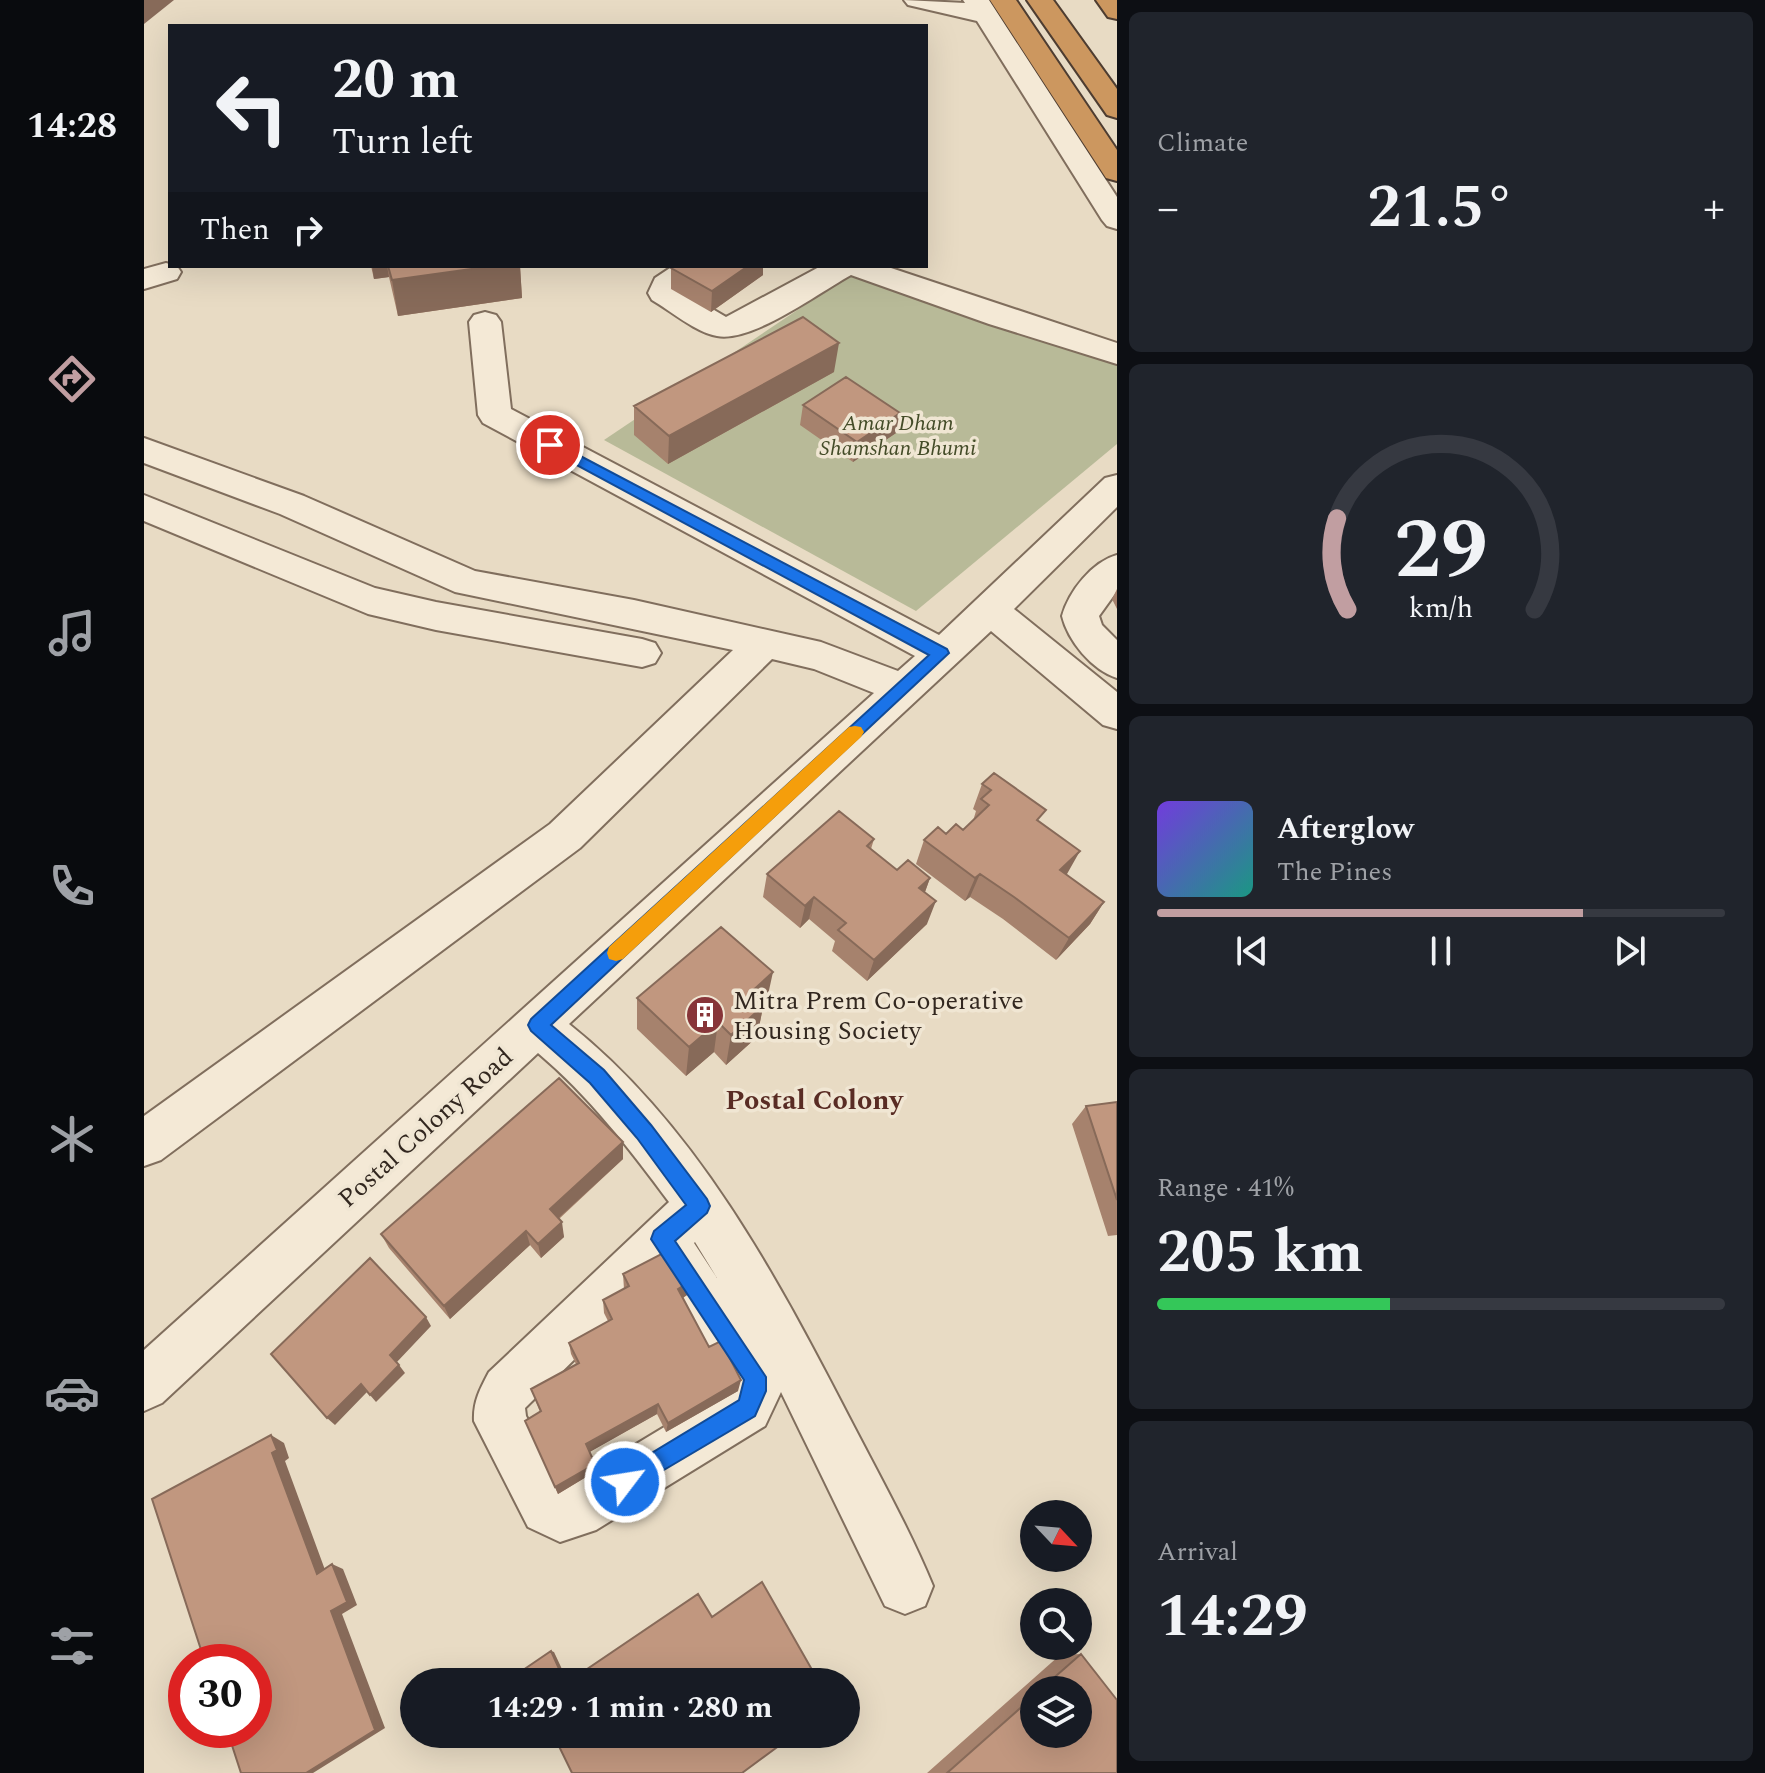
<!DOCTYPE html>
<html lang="en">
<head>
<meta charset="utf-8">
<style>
  :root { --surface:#171b24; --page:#20242c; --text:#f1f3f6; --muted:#9ea1a6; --line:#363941; --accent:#c19ea1 }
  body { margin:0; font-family:Spectral,serif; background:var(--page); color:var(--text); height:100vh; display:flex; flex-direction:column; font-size:30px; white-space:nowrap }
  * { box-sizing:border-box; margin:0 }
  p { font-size:26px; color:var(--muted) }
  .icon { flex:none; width:44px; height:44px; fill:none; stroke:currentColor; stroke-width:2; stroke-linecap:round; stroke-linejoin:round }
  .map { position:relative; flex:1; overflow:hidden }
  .details { display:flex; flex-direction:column; gap:12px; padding:12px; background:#0d0f14; width:648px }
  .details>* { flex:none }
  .hud { position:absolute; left:24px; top:24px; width:760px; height:244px; border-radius:0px; box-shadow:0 8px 32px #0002; background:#171b24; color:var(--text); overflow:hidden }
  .needle { width:52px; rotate:116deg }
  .controls { position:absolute; left:876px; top:1500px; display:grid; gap:16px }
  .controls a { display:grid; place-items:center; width:72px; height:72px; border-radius:50%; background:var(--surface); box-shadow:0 8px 32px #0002; font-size:40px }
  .speed { position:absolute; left:24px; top:1644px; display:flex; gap:16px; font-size:40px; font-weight:700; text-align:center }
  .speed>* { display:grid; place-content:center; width:104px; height:104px; border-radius:50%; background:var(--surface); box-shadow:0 8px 32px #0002; line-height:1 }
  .speed .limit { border:12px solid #d22; background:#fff; color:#111 }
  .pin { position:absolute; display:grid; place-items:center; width:68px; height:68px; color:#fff; margin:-34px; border:4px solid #fff; border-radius:50%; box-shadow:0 2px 8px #0007 }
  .me { position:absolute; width:88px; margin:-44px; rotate:59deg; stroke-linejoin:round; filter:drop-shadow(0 0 6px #0008) }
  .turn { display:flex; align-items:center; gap:28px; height:168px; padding:0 32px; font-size:36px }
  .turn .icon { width:104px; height:104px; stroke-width:2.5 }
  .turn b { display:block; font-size:56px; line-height:68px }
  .then { display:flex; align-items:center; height:76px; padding:0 32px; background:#0003; gap:16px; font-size:30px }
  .big { font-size:60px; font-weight:700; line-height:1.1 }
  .details .tile { flex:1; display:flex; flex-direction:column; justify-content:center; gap:12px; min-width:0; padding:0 28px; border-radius:12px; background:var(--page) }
  .details .dial { align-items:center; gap:0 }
  .dial svg { height:208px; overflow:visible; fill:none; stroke:var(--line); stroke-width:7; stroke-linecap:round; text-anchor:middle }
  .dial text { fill:var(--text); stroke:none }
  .song { display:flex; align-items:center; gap:24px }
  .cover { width:96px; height:96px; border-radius:12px; background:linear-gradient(135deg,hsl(260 70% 55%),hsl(170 70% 35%)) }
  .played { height:8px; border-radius:4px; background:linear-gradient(90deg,var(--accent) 75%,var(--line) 75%) }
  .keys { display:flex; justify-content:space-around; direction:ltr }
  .heat { display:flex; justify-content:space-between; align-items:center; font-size:44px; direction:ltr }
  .charge { height:12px; border-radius:6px; background:linear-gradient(90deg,#34c759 41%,var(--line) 0) }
  .trip { position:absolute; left:256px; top:1668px; width:460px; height:80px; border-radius:40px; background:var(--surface); box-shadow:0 8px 32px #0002; font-weight:700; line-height:80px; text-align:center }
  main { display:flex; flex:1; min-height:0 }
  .tab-bar { display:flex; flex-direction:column; width:144px; justify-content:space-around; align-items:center; background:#090b0e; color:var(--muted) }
  .tab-bar .icon { width:56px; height:56px }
  .tab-bar .selected { color:var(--accent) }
  .tab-bar b { font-size:36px; color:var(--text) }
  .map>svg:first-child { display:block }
  .cemetery { fill:#b8ba98 }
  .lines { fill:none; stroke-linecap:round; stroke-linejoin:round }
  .minor-casing { stroke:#806e5d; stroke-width:4 }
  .highway-casing { stroke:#4e3d31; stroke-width:4 }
  .minor { fill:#f4e9d6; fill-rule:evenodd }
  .highway { fill:#cc975f; fill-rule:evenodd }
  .wall { fill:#a6826d; fill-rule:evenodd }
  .shaded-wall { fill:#876a59 }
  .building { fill:#c1977f; stroke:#876a59; stroke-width:2 }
  .route { fill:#1a73e8; stroke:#114b97; stroke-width:2 }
  .slow { fill:#f59e0b }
  .labels { text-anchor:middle; stroke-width:7; stroke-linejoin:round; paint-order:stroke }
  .far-park-label { font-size:22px; font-style:italic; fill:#444c28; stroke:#f0e6d3 }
  .poi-label { font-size:26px; fill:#32271f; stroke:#f0e6d3; text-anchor:start }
  .street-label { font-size:26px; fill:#32271f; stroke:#f0e6d3 }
  .neighbourhood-label { font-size:28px; font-weight:bold; fill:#592c24; stroke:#f0e6d3 }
</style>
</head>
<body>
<main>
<nav class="tab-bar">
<b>14:28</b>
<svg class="icon selected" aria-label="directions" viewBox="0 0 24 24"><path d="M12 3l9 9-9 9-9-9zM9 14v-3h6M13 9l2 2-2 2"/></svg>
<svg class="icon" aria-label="music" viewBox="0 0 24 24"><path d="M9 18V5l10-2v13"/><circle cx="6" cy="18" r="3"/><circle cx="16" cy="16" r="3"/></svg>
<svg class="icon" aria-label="phone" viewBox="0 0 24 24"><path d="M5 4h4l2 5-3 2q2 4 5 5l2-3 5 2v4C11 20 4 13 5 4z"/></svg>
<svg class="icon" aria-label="climate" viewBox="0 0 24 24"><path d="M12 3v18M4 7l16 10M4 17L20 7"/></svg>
<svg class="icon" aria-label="car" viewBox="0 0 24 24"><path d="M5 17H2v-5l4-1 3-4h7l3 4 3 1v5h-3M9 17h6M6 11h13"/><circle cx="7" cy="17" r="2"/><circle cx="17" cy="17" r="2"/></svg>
<svg class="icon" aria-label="filters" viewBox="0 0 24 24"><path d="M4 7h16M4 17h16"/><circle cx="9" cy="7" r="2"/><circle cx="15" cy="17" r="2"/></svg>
</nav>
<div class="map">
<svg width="973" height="1773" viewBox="0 0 973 1773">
  <rect width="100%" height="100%" fill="#e8dbc4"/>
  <path class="cemetery" d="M 716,268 L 973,353 L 973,444 L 772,611 L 460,440 Z"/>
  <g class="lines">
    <defs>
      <path id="minor" d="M 760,0 L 821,3 L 819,0 L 845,0 L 973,197 L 973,229 L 963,226 L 958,220 L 833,21 L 764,5 Z
        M 22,263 L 33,266 L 37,272 L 33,279 L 0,289 L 0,269 Z
        M 529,266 L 564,266 L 536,290 L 582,317 L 677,266 L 741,266 L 973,343 L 973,364 L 845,324 L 707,275 C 676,292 608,343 573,336 C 551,332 527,311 508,300 L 504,293 L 511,278 Z
        M 341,312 L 352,315 L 357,322 L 367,409 L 795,635 L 961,478 L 973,475 L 973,507 L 870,609 L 973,692 L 973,729 L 959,725 L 847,631 L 425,1024 C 552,1125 632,1276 705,1417 C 734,1473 765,1528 789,1586 L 781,1606 L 761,1614 L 741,1606 L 637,1392 L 621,1426 L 452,1530 L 416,1542 L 384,1527 L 330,1421 C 329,1402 336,1389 345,1372 L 525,1202 C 485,1148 445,1096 394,1053 L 18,1403 L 0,1411 L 0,1350 L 730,693 L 670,669 L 628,659 L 436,848 L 17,1160 L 0,1166 L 0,1116 L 406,824 L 589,650 L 311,592 L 136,514 L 0,463 L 0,438 L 160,496 L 331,571 L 490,600 L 677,642 L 754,671 L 771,656 L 339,423 L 334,415 L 325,322 L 330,315 ZM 551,1242 L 573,1278 L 550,1243 ZM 514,1277 L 585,1384 L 585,1388 L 421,1487 L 382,1416 L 381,1408 Z
        M 0,495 L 231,588 L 292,602 L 498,639 L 511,643 L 517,653 L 511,663 L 498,667 L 292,630 L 224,614 L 0,521 Z
        M 973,555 L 973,591 L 955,616 L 958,625 L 973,640 L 973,678 C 948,670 924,641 918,616 C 925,591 948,562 973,555 Z"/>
      <path id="highway" d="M 846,0 L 872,0 L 973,150 L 973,181 L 962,178 Z
        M 883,0 L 909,0 L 973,89 L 973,118 L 963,115 Z
        M 952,0 L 973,0 L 973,19 L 964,17 Z"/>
    </defs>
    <use href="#minor" class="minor-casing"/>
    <use href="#highway" class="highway-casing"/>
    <use href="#minor" class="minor"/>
    <use href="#highway" class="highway"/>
  </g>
  <path class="wall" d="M 227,266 L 376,266 L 378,298 L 254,316 L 245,277 L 230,279 Z
    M 530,266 L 619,266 L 619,275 L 567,312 L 527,289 L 527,268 Z
    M 690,372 L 524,464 L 490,435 L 490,406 Z
    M 659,405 L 752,433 L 709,462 L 656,425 Z
    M 973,589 L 973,609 L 968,599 Z
    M 838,784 L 896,822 L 923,875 L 960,902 L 946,924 L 912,960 L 859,919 L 826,897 L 821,901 L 772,864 L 780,840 L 819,830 L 829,821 L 832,811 L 829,809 Z
    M 730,839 L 727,849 L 753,870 L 786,878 L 781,892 L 783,924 L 723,981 L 688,951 L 691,941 L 665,919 L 656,928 L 619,897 L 623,874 Z
    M 493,998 L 622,1004 L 619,1007 L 613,1037 L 582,1065 L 570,1052 L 542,1076 L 493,1029 Z
    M 973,1102 L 973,1235 L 964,1236 L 928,1124 L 942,1106 Z
    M 479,1142 L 479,1159 L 415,1219 L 420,1237 L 397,1258 L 386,1245 L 306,1319 L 245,1248 L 237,1234 Z
    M 479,1274 L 545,1282 L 543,1295 L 539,1298 L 565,1347 L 594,1391 L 522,1432 L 513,1414 L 445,1452 L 452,1471 L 414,1494 L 381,1421 L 396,1412 L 387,1389 L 432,1364 L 427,1354 L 425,1343 L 464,1321 L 460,1313 L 459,1300 L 480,1289 Z
    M 937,1654 L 973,1773 L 783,1773 L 916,1655 ZM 890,1690 L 934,1690 L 890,1734 Z"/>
  <path class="shaded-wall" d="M 0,0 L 30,0 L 0,24 Z
    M 228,266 L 243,266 L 245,277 L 230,279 Z
    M 325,266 L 376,266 L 378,298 L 254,316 L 248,280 Z
    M 604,266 L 619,266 L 619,275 L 567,312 L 568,291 Z
    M 695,343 L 690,372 L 524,464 L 525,436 Z
    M 756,413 L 752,433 L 709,462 L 713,442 Z
    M 936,851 L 923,874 L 904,893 L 916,870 Z
    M 836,874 L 826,897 L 821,901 L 831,878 Z
    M 786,878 L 778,900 L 775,888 Z
    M 670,897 L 665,919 L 656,928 L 661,906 Z
    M 792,901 L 783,924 L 723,981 L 730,960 Z
    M 960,902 L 946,924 L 912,960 L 925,938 Z
    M 629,972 L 622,1004 L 619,1007 L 613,1037 L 582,1065 L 587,1035 L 605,994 Z
    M 574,1022 L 570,1052 L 542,1076 L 545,1047 Z
    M 479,1142 L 479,1159 L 408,1224 L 406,1209 Z
    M 418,1222 L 420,1237 L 397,1258 L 394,1244 Z
    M 382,1231 L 386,1245 L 306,1319 L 300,1306 Z
    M 545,1282 L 543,1295 L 532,1302 L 534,1289 Z
    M 282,1317 L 287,1326 L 252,1363 L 246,1355 Z
    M 255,1365 L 261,1373 L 232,1402 L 226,1395 Z
    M 597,1380 L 594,1391 L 522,1432 L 524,1423 Z
    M 217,1384 L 223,1392 L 191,1425 L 183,1418 Z
    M 514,1404 L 513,1414 L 444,1453 L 442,1444 Z
    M 127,1435 L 140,1443 L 145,1458 L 141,1461 L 184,1578 L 173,1574 L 128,1453 Z
    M 451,1464 L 452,1471 L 414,1494 L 411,1487 Z
    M 188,1564 L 199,1569 L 213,1605 L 198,1614 L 241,1728 L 169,1773 L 162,1773 L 187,1611 Z
    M 407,1651 L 410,1652 L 424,1682 L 421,1682 Z"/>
  <path class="building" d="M 244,266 L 349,266 L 248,280 Z
    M 530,266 L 604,266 L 568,291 L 527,268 Z
    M 659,317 L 695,343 L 525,436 L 490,406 Z
    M 702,377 L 756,413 L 713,442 L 659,405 Z
    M 850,773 L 902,810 L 893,820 L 936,851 L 916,870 L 960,902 L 925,938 L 870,897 L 836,874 L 831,878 L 780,840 L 794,827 L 802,834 L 812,824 L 819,830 L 845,805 L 837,799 L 847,790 L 838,784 Z
    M 695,811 L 730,839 L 723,846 L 753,870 L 764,860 L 786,878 L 775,888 L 792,901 L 730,960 L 694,930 L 702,923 L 670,897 L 661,906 L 623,874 Z
    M 577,927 L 629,972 L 605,994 L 619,1006 L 587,1035 L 574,1022 L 545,1047 L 493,998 Z
    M 415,1078 L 479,1142 L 406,1209 L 418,1222 L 394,1244 L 382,1231 L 300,1306 L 237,1234 Z
    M 973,1102 L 973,1200 L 942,1106 Z
    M 527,1249 L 545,1282 L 534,1289 L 565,1347 L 577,1341 L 597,1380 L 524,1423 L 514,1404 L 442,1444 L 451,1464 L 411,1487 L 381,1421 L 397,1411 L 387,1389 L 435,1363 L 425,1343 L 468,1319 L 459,1300 L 485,1286 L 479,1274 Z
    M 226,1258 L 282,1317 L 246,1355 L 255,1365 L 226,1395 L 217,1384 L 183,1418 L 127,1354 Z
    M 127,1435 L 133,1450 L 128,1453 L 173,1574 L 188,1564 L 203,1602 L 187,1611 L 231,1730 L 162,1773 L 97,1773 L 83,1730 L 110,1730 L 110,1662 L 61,1662 L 8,1499 Z
    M 618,1582 L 675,1682 L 424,1682 L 554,1594 L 568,1617 Z
    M 407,1651 L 421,1682 L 385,1682 L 379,1670 Z
    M 937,1654 L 973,1700 L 973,1773 L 803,1773 L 890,1696 L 890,1734 L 934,1734 L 934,1690 L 896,1690 Z
    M 409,1734 L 651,1734 L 598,1773 L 428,1773 Z"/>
  <path class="route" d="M 406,440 L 803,649 L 805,653 L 407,1025 L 460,1070 L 507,1125 L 563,1199 L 566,1206 L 563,1213 L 531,1241 L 622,1377 L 622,1391 L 611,1416 L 481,1493 L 473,1490 L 470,1482 L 473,1474 L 595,1400 L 600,1380 L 507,1239 L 510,1231 L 542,1205 L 493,1138 L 446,1083 L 387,1031 L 384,1025 L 387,1019 L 785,655 L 401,448 L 399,445 Z"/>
  <path class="slow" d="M 711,726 L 717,727 L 720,732 L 717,737 L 479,959 L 472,961 L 465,959 L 463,953 L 465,947 L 705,727 Z"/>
  <defs>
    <symbol id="building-disc" viewBox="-11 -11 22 22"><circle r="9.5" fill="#873539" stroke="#f0e6d3"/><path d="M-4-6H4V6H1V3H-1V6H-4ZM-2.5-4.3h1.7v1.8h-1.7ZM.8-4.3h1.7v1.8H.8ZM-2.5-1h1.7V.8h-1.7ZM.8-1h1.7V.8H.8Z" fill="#fff"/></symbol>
  </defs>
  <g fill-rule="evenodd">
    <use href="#building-disc" x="539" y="993" width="44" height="44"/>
  </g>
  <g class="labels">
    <g class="far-park-label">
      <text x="754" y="430">Amar Dham<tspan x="754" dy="25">Shamshan Bhumi</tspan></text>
    </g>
    <g class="poi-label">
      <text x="589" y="1009">Mitra Prem Co-operative<tspan x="589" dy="30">Housing Society</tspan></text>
    </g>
    <g class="street-label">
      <text transform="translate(281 1127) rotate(-42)" y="9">Postal Colony Road</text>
    </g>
    <g class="neighbourhood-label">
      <text x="670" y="1109">Postal Colony</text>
    </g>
  </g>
</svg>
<div class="controls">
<a><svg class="needle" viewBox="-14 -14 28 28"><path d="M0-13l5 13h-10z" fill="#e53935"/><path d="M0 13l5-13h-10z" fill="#9ea1a6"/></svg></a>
<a><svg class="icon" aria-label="search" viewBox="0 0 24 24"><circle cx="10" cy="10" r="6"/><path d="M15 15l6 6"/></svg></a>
<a><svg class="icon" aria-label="layers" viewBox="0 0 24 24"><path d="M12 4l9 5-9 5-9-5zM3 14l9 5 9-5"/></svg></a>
</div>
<div class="speed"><div class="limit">30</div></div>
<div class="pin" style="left:406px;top:445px;background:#d93025"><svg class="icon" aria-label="arrive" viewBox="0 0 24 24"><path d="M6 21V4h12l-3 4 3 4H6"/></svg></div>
<svg class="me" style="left:481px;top:1482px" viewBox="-20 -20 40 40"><circle r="17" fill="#1a73e8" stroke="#fff" stroke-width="3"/><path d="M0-11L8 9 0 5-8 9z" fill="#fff"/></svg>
<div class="trip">14:29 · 1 min · 280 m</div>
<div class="hud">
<div class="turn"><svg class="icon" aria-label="left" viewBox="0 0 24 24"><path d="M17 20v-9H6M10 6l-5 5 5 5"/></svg><div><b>20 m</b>Turn left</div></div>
<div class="then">Then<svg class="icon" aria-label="right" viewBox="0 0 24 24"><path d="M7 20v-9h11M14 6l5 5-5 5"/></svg></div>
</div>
</div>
<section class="details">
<div class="tile"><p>Climate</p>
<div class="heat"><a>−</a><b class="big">21.5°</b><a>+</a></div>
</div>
<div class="tile dial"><svg viewBox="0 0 100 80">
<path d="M14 69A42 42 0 1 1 86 69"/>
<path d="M14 69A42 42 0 0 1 10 34" stroke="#c19ea1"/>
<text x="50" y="56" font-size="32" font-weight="700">29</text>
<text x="50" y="72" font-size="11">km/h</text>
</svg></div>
<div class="tile">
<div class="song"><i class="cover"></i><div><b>Afterglow</b><p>The Pines</p></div></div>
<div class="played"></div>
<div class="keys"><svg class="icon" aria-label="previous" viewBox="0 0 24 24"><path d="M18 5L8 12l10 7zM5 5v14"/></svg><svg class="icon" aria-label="pause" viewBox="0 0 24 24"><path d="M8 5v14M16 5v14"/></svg><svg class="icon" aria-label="next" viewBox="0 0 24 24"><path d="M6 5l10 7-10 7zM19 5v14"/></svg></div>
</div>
<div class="tile"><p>Range · 41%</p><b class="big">205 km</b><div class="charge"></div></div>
<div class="tile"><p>Arrival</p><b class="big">14:29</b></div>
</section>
</main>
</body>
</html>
